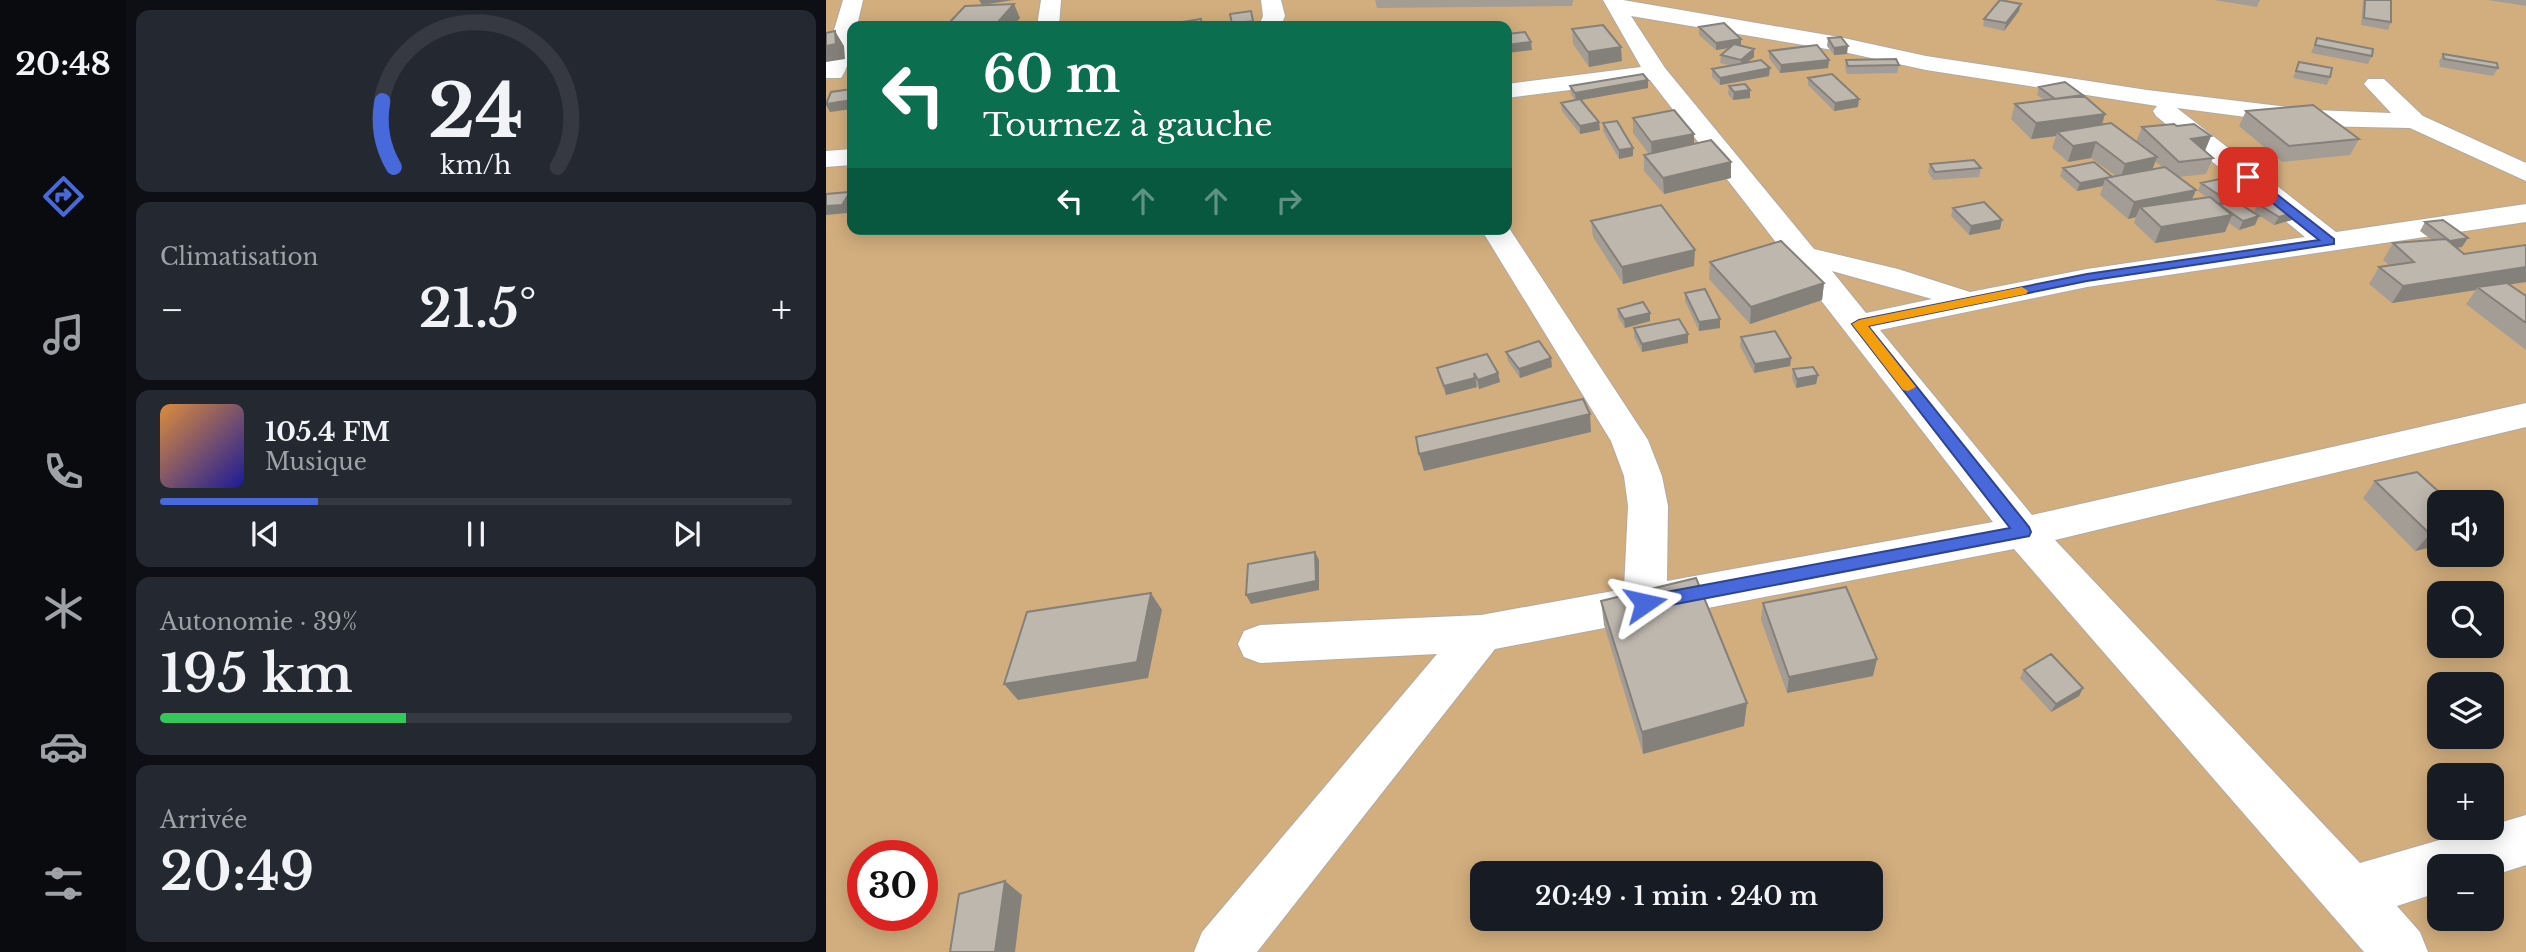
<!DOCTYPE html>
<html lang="fr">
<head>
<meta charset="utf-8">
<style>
  :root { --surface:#171b24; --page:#242831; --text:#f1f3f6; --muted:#9ea1a6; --line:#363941; --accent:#4769dc }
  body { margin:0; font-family:"Libre Baskerville",serif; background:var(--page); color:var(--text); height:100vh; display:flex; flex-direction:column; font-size:26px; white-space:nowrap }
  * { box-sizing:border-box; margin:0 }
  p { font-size:23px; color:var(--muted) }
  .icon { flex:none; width:38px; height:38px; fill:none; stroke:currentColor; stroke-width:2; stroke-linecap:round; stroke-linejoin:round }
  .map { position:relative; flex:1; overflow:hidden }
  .details { display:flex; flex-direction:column; gap:10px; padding:10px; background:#0d0f14; width:700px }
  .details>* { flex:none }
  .hud { position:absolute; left:21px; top:21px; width:665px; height:214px; border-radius:14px; box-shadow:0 4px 18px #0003; background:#0b6e4f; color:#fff; overflow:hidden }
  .buttons { position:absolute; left:1601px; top:490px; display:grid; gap:14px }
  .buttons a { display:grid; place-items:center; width:77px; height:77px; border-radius:14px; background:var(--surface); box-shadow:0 4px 18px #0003; font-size:35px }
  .speed { position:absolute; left:21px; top:840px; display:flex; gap:14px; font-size:35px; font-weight:700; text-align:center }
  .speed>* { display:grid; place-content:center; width:91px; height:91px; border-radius:50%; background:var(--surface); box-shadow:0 4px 18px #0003; line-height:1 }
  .speed .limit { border:10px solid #d22; background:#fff; color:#111 }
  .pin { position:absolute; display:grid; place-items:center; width:60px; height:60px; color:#fff; margin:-30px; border-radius:14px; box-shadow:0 4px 10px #0006 }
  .me { position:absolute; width:77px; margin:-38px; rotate:79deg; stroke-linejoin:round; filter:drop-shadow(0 0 5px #0008) }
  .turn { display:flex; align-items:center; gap:24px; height:147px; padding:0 21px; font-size:32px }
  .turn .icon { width:91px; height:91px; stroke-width:2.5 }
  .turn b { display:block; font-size:49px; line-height:60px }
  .lanes { display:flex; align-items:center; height:66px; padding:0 21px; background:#0003; justify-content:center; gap:35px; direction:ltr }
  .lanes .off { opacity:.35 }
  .big { font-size:52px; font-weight:600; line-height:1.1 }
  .details .tile { flex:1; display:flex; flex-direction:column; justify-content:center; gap:10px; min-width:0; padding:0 24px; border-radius:14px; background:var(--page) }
  .details .dial { align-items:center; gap:0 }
  .dial svg { height:182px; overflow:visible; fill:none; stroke:var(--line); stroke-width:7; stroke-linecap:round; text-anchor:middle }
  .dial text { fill:var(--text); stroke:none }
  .song { display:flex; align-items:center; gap:21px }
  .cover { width:84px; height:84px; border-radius:10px; background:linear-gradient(135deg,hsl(30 70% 55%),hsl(240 70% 35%)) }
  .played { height:7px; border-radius:4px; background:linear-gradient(90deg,var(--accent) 25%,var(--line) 25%) }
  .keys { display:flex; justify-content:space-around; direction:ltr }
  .heat { display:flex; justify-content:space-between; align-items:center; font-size:38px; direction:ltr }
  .charge { height:10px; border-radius:5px; background:linear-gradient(90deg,#34c759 39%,var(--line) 0) }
  .trip { position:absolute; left:644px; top:861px; width:413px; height:70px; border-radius:14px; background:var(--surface); box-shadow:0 4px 18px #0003; font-weight:600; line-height:70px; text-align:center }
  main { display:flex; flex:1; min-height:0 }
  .menu { display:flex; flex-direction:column; width:126px; justify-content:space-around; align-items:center; background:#090b0e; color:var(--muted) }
  .menu .icon { width:49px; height:49px }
  .menu .active { color:var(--accent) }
  .menu b { font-size:32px; color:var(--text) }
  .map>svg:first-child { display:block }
  .green { fill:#d2ae7e; fill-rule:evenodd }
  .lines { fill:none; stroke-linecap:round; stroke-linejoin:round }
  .minor-casing { stroke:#b1aaa1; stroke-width:2 }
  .minor { fill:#fff; fill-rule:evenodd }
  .wall { fill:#a39d96; fill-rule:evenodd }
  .shaded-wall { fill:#84807a }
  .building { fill:#bdb7ae; stroke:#84807a; stroke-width:2 }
  .route { fill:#4769dc; stroke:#2e448f; stroke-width:2 }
  .slow { fill:#f59e0b }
</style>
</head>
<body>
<main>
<nav class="menu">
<b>20:48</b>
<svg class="icon active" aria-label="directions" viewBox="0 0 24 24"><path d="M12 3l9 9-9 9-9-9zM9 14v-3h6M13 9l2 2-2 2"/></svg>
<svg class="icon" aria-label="music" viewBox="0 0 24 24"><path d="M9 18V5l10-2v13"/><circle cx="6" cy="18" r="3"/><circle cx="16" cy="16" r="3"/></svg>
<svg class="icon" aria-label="phone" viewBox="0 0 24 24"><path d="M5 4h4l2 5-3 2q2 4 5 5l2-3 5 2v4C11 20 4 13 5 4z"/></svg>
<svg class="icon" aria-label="climate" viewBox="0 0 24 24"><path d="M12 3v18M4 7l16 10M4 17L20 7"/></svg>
<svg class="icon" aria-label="car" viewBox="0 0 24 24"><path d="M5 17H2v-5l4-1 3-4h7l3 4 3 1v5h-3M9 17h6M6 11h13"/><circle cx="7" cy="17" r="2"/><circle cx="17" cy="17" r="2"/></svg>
<svg class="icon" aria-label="filters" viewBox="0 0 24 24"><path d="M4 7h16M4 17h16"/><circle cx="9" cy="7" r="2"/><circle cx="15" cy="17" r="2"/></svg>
</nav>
<section class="details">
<div class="tile dial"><svg viewBox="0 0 100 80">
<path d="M14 69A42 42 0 1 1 86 69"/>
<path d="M14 69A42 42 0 0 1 9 40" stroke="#4769dc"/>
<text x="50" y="56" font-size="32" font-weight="700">24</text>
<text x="50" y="72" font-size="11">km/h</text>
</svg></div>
<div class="tile"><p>Climatisation</p>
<div class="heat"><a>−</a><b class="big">21.5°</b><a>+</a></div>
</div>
<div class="tile">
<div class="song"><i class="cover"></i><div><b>105.4 FM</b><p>Musique</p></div></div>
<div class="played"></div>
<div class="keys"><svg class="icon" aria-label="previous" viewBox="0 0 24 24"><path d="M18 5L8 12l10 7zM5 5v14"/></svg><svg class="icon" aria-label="pause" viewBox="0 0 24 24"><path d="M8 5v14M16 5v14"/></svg><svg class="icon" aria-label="next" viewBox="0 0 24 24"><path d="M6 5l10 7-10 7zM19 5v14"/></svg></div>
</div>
<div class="tile"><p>Autonomie · 39%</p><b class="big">195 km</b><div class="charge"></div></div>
<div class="tile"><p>Arrivée</p><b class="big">20:49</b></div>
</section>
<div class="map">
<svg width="1700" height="952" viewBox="0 0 1700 952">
  <rect width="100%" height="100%" fill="#e9e2d9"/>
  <path class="green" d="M 0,0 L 1700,0 L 1700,952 L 0,952 ZM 26,26 L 681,26 L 681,229 L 26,229 ZM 1614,502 L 1666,502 L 1666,555 L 1614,555 ZM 1614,593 L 1666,593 L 1666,646 L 1614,646 ZM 1614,684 L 1666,684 L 1666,737 L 1614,737 ZM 1614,775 L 1666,775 L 1666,828 L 1614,828 ZM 37,856 L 96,856 L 96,915 L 37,915 ZM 1614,866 L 1666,866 L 1666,919 L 1614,919 ZM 656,873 L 1045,873 L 1045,919 L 656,919 Z"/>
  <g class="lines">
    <defs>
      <path id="minor" d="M 17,0 L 37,0 L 31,26 L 26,26 C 26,43 25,64 15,78 L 0,78 L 0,57 Z
        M 215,0 L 235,0 L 233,26 L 211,26 Z
        M 435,0 L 455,0 L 459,16 L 455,26 L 433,26 L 437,16 Z
        M 777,0 L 797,0 L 1013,37 L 1100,56 L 1321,90 L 1488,110 L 1565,113 L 1538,84 L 1542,79 L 1558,79 L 1597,116 L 1700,163 L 1700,181 L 1584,128 L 1488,126 L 1351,108 L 1510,232 L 1700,204 L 1700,222 L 1261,287 L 1054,330 L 1206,515 L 1700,403 L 1700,427 L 1229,540 L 1534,863 L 1655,828 L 1666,828 L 1666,825 L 1700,815 L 1700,865 L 1666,876 L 1666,866 L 1614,866 L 1614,892 L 1571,906 L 1594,932 L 1602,952 L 1538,952 L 1188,549 L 669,649 L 431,952 L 368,952 L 376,932 L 611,654 L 434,663 L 418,657 L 412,644 L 418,631 L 434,625 L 655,615 L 798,589 L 802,506 L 798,476 L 785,441 L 655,229 L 681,229 L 681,225 L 822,440 L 836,476 L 842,506 L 841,581 L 1167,522 L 824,80 L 681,98 L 681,84 L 815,67 ZM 805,16 L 1013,51 L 1100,70 L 1331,106 L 1327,111 L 1330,116 L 1479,237 L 1261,269 L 1144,292 L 1072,269 L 988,249 L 839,68 ZM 1006,271 L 1106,299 L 1040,313 Z
        M 26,149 L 26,165 L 0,167 L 0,151 Z"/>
    </defs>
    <use href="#minor" class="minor-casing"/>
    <use href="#minor" class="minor"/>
  </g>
  <path class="wall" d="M 549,0 L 747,0 L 746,6 L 551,8 Z
    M 1388,0 L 1434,0 L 1431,7 Z
    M 1537,0 L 1565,0 L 1565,22 L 1562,30 L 1535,25 Z
    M 1662,0 L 1700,0 L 1700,6 Z
    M 1193,11 L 1178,31 L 1157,26 L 1158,19 Z
    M 194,18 L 187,26 L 123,26 L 122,24 Z
    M 873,27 L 915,39 L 915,46 L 928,49 L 928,57 L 920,63 L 943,76 L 894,85 L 886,77 L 886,69 L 907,66 L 894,63 L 895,55 L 903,48 L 890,50 L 873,35 Z
    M 746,29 L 796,61 L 763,67 L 747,44 Z
    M 1002,38 L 1021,54 L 1008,55 L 1001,46 Z
    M 1491,38 L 1546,56 L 1542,64 L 1485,53 Z
    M 943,51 L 1003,60 L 1002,68 L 954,73 L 943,58 Z
    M 1617,54 L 1672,68 L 1667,76 L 1614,67 L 1613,61 Z
    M 1020,60 L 1073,65 L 1071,73 L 1021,74 L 1019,67 Z
    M 1473,62 L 1504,77 L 1501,85 L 1467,78 Z
    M 982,78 L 1032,107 L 1008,111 L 982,85 Z
    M 744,86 L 822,88 L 754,100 L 774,130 L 754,134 L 736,111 L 735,103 L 749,100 L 745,94 Z
    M 903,86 L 924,98 L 907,100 L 902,94 Z
    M 1213,87 L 1279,114 L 1276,125 L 1310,142 L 1316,127 L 1351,126 L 1385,136 L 1379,151 L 1387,158 L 1380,174 L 1353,177 L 1370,190 L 1366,199 L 1380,197 L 1372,191 L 1375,183 L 1423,190 L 1419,198 L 1394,205 L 1429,225 L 1413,230 L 1403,223 L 1399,232 L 1329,243 L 1308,223 L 1310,217 L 1302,219 L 1274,195 L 1277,186 L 1251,191 L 1234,176 L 1237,168 L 1286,177 L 1290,176 L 1265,158 L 1242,162 L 1226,148 L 1230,136 L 1205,139 L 1185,119 L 1189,104 L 1218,100 L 1211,95 ZM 1329,161 L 1336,167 L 1326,169 Z
    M 1420,111 L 1533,139 L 1524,155 L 1456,162 L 1413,126 Z
    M 807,118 L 868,144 L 905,162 L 905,178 L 838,194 L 818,171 L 818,155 L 823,154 L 807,133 Z
    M 777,123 L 807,148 L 807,156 L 793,159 L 777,131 Z
    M 1104,164 L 1155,168 L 1153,177 L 1107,180 L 1102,172 Z
    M 1432,204 L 1466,220 L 1448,225 L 1428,212 Z
    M 1127,208 L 1174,229 L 1143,235 L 1125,216 Z
    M 765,221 L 868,266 L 797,284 L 767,237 Z
    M 1599,222 L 1636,247 L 1631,248 L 1638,254 L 1698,295 L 1700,293 L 1700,350 L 1640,304 L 1650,290 L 1566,303 L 1543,284 L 1553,267 L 1564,266 L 1557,260 L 1567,243 L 1606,240 L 1594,231 Z
    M 884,262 L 998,283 L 996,300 L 924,324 L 883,279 Z
    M 859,293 L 894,319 L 894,328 L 873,331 L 859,301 Z
    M 792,309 L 824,321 L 799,328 L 792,317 Z
    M 808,328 L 862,343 L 816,352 L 808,337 Z
    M 915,337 L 965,358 L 964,366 L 928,373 L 914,346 Z
    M 680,352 L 726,367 L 694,378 L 682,361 Z
    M 611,368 L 672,373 L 674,382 L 653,389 L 650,382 L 651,387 L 620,395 L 613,377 Z
    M 967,369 L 992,375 L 990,384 L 970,388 L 966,378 Z
    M 1549,481 L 1614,502 L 1614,545 L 1589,551 L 1537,498 Z
    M 775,601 L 918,726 L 817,754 L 778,625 Z
    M 937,603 L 1047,676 L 961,693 L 935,620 Z
    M 1198,670 L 1257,688 L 1253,696 L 1225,712 L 1194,678 Z"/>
  <path class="shaded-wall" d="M 153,0 L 187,0 L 156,5 Z
    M 188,4 L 194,18 L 187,26 L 174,26 L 172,22 Z
    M 1195,4 L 1193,11 L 1178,31 L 1180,23 Z
    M 427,21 L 429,26 L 407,26 L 406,24 Z
    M 9,31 L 18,46 L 19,59 L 0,62 L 0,46 Z
    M 915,39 L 915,46 L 890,50 L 890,43 Z
    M 705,42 L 706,50 L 681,53 L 681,45 Z
    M 1022,46 L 1021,54 L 1008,55 L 1008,48 Z
    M 795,47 L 796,61 L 763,67 L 762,52 Z
    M 928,49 L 928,57 L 915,67 L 915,60 Z
    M 1003,60 L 1002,68 L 954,73 L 955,65 Z
    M 944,68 L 943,76 L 894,85 L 894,78 Z
    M 822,80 L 822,88 L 750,101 L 749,93 Z
    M 924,90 L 924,98 L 907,100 L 908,92 Z
    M 1033,99 L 1032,107 L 1008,111 L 1009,103 Z
    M 26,100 L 26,109 L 4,112 L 0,105 L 0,104 Z
    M 1279,114 L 1274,130 L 1231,132 L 1230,136 L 1205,139 L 1210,123 Z
    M 773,122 L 774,130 L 754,134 L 754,126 Z
    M 868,134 L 868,150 L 826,158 L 825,142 Z
    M 1385,136 L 1378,152 L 1365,139 Z
    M 1270,142 L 1265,158 L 1242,162 L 1247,146 Z
    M 807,148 L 807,156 L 793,159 L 793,150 Z
    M 1331,157 L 1325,173 L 1294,180 L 1299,164 Z
    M 905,162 L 905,178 L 838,194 L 837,178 Z
    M 1279,178 L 1277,186 L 1251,191 L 1254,183 Z
    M 1370,190 L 1363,206 L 1314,207 L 1310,217 L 1302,219 L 1308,202 Z
    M 1423,190 L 1419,198 L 1392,205 L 1396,197 Z
    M 24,192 L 26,194 L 26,206 L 21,213 L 0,215 L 0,206 Z
    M 1470,212 L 1466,220 L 1448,225 L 1453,217 Z
    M 1406,215 L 1399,232 L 1329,243 L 1335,227 Z
    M 1433,216 L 1429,225 L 1413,230 L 1417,221 Z
    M 1176,220 L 1174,229 L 1143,235 L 1145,226 Z
    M 1642,238 L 1636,247 L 1618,249 L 1624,241 Z
    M 869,250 L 868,266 L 797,284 L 796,267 Z
    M 1700,267 L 1700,282 L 1654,289 L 1651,287 L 1650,290 L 1566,303 L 1577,286 Z
    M 998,283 L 996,300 L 924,324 L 925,307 Z
    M 824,313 L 824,321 L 799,328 L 798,319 Z
    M 894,319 L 894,328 L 873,331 L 873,322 Z
    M 862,334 L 862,343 L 816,352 L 816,344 Z
    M 725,358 L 726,367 L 694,378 L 693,369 Z
    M 965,358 L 964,366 L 928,373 L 929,364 Z
    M 672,373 L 674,382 L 653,389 L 652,380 Z
    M 992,375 L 990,384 L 970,388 L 971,379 Z
    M 649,378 L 651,387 L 620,395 L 618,386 Z
    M 764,414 L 765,432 L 598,471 L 593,454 Z
    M 1614,531 L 1614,545 L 1589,551 L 1604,534 Z
    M 489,552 L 493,560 L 493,590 L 425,604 L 420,595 Z
    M 325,593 L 336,610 L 322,678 L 192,700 L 178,684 Z
    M 1051,659 L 1047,676 L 961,693 L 963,677 Z
    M 1257,688 L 1253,696 L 1225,712 L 1230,704 Z
    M 921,703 L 918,726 L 817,754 L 816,732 Z
    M 179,881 L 196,895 L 189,952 L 169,952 Z"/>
  <path class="building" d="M 1174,0 L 1195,4 L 1180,23 L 1158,19 Z
    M 1539,0 L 1565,0 L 1565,22 L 1538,18 Z
    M 188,4 L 172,22 L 122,24 L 139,6 Z
    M 425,11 L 427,21 L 406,24 L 404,14 Z
    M 375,19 L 376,26 L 345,26 L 344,24 Z
    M 898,23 L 915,39 L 890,43 L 873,27 Z
    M 777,25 L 795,47 L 762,52 L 746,29 Z
    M 9,31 L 10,44 L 0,46 L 0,33 Z
    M 699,32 L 705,42 L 681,45 L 681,34 Z
    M 1015,37 L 1022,46 L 1008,48 L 1002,38 Z
    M 1491,38 L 1547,49 L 1546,56 L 1489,45 Z
    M 908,44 L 928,49 L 915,60 L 895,55 Z
    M 991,45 L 1003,60 L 955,65 L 943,51 Z
    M 1617,54 L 1671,63 L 1672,68 L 1618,59 Z
    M 1070,59 L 1073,65 L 1022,66 L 1020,60 Z
    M 935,60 L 944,68 L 894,78 L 886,69 Z
    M 1473,62 L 1506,68 L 1504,77 L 1470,71 Z
    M 817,74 L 822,80 L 749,93 L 744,86 Z
    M 1006,74 L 1033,99 L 1009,103 L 982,78 Z
    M 1239,82 L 1258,96 L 1229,99 L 1213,87 Z
    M 919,84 L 924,90 L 908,92 L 903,86 Z
    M 26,89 L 26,100 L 0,104 L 5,92 Z
    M 1257,95 L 1279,114 L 1210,123 L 1189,104 Z
    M 754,99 L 773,122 L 754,126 L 735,103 Z
    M 1487,105 L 1533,139 L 1463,146 L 1420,111 Z
    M 848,110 L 868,134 L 825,142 L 807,118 Z
    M 791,121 L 807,148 L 793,150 L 777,123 Z
    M 1285,123 L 1331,157 L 1299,164 L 1270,142 L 1247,146 L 1231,132 Z
    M 1348,124 L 1351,126 L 1368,124 L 1385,136 L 1365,139 L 1387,158 L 1353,162 L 1316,127 Z
    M 885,140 L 905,162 L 837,178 L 818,155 Z
    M 1148,160 L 1155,168 L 1109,172 L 1104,164 Z
    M 1268,162 L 1286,177 L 1254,183 L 1237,168 Z
    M 1339,167 L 1370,190 L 1308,202 L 1279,178 Z
    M 1403,177 L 1423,190 L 1396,197 L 1375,183 Z
    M 24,192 L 16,205 L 0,206 L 0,194 Z
    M 1384,197 L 1406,215 L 1335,227 L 1314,207 Z
    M 1449,199 L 1470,212 L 1453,217 L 1432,204 Z
    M 1409,201 L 1433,216 L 1417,221 L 1394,205 Z
    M 1158,202 L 1176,220 L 1145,226 L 1127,208 Z
    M 835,205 L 869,250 L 796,267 L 765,221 Z
    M 1617,220 L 1642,238 L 1624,241 L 1599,222 Z
    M 1620,239 L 1638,254 L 1700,245 L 1700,267 L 1577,286 L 1553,267 L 1588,262 L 1567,243 Z
    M 955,241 L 998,283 L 925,307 L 884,262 Z
    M 1681,283 L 1700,296 L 1700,323 L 1651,287 Z
    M 879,289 L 894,319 L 873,322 L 859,293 Z
    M 817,302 L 824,313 L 798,319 L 792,309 Z
    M 853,319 L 862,334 L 816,344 L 808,328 Z
    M 949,331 L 965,358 L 929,364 L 915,337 Z
    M 713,341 L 725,358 L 693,369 L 680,352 Z
    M 661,354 L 672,373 L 652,380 L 648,373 L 649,378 L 618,386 L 611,368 Z
    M 987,367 L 992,375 L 971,379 L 967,369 Z
    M 757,399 L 764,414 L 593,454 L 590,437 Z
    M 1591,472 L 1624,502 L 1614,502 L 1614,531 L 1604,534 L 1549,481 Z
    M 489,552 L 490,581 L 420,595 L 422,564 Z
    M 870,578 L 921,703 L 816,732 L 775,601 Z
    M 1020,587 L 1051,659 L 963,677 L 937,603 Z
    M 325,593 L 311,662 L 178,684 L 201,612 Z
    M 1225,654 L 1257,688 L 1230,704 L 1198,670 Z
    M 179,881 L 169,952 L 124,952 L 133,894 Z"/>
  <path class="route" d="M 1418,175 L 1426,175 L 1508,239 L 1508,244 L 1261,281 L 1042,326 L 1203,527 L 1205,532 L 1203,536 L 819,610 L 812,608 L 810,603 L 812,598 L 819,596 L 1184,528 L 1026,324 L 1033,320 L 1261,274 L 1493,240 L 1418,180 Z"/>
  <path class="slow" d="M 1196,287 L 1202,291 L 1200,294 L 1042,326 L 1090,387 L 1082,391 L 1077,390 L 1026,324 L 1033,320 Z"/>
</svg>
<div class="buttons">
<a><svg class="icon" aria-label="sound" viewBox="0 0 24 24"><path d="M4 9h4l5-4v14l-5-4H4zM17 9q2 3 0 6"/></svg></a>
<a><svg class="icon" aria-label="search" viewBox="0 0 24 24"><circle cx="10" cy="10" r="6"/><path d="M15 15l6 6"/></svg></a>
<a><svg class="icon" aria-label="layers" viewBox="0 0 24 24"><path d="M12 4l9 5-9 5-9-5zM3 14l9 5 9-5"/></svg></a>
<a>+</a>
<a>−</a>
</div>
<div class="speed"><div class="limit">30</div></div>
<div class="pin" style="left:1422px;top:177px;background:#d93025"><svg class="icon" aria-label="arrive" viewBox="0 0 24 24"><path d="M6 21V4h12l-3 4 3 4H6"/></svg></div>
<svg class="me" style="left:819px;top:603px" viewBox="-20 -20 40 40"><path d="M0-17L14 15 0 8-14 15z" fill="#4769dc" stroke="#fff" stroke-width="4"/></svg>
<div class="trip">20:49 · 1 min · 240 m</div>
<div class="hud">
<div class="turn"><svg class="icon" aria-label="left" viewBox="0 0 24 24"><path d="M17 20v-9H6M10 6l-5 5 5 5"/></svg><div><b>60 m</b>Tournez à gauche</div></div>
<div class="lanes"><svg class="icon" aria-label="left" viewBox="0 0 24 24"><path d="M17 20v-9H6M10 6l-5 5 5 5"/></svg><svg class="icon off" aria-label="ahead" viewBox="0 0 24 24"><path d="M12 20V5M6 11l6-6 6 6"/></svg><svg class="icon off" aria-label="ahead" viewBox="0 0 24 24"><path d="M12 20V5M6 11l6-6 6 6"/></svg><svg class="icon off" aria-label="right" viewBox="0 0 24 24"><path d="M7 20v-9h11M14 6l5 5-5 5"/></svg></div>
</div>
</div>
</main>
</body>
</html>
